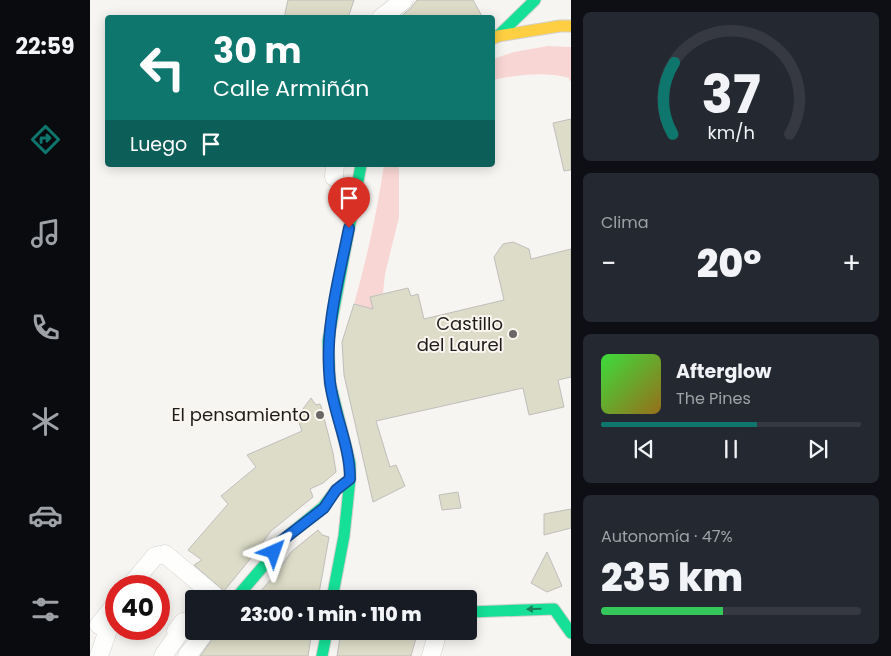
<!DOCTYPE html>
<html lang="es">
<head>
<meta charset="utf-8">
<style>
  :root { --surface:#171b24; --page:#242831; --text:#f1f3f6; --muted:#9ea1a6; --line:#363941; --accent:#0f766e }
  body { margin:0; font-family:Poppins,sans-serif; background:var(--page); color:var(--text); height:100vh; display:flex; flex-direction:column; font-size:19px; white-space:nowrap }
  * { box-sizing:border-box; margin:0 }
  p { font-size:16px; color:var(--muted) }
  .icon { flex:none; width:28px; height:28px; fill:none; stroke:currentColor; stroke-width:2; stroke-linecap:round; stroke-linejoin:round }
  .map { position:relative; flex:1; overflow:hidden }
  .sheet { display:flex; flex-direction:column; gap:12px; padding:12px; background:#0d0f14; width:320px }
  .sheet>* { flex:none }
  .banner { position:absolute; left:15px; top:15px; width:390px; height:152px; border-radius:5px; box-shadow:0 2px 12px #0003; background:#0f766e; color:#fff; overflow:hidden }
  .speed { position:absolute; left:15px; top:575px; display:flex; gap:10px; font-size:25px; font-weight:700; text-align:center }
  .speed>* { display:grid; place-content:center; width:65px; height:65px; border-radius:50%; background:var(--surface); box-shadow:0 2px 12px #0003; line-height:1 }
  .speed .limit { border:8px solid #d22; background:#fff; color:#111 }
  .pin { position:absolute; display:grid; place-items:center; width:42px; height:42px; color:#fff; margin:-51px -21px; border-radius:50% 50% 50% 0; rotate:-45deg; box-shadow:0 0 5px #0007 }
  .pin .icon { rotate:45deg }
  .me { position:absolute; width:55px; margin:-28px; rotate:43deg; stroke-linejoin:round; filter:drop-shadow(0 0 4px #0008) }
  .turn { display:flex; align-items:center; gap:18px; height:105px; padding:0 25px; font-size:22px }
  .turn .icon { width:65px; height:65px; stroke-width:2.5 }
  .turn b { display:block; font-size:35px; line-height:42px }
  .then { display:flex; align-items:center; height:48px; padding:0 25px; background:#0003; gap:10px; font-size:19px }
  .big { font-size:38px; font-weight:800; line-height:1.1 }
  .sheet .tile { flex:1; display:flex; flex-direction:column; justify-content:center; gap:8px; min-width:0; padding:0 18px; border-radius:8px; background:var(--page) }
  .sheet .dial { align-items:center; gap:0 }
  .dial svg { height:130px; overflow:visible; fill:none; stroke:var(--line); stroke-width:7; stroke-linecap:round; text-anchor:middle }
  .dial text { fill:var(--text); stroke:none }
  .song { display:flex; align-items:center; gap:15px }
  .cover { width:60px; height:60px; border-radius:8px; background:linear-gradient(135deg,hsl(120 70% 55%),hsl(40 70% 35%)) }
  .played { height:5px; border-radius:2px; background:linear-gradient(90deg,var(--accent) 60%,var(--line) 60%) }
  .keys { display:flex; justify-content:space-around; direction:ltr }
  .heat { display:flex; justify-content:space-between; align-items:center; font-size:28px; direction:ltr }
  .charge { height:8px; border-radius:4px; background:linear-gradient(90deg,#34c759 47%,var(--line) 0) }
  .trip { position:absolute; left:95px; top:590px; width:292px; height:50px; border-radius:5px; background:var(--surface); box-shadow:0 2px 12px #0003; font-weight:800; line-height:50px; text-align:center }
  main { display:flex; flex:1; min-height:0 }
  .tab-bar { display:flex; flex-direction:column; width:90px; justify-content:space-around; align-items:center; background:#090b0e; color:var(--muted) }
  .tab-bar .icon { width:35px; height:35px }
  .tab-bar .on { color:var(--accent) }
  .tab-bar b { font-size:22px; color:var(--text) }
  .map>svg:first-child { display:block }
  .green { fill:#f8d6d3 }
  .building { fill:#dcdcc8; stroke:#bfbebc }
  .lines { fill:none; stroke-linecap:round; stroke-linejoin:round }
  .street-casing { stroke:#d1d0ce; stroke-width:19 }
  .fast-casing { stroke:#d1d0ce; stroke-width:13 }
  .slow-casing { stroke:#d1d0ce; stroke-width:13 }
  .street { stroke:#fefefd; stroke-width:18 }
  .fast { stroke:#16e098; stroke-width:11 }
  .slow { stroke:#ffcf43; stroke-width:11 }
  .oneway { fill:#1a7e59 }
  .route-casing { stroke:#114b97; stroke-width:12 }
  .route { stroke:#1a73e8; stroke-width:9 }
  .poi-dot { fill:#6a6866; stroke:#faf6ef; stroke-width:2 }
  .labels { text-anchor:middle; stroke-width:4; stroke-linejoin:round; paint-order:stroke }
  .poi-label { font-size:18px; fill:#1e1c1a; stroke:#faf6ef; text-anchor:end }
</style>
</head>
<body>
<main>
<nav class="tab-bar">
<b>22:59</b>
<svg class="icon on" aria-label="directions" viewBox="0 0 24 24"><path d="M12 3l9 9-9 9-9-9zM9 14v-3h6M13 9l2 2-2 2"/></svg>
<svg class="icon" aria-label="music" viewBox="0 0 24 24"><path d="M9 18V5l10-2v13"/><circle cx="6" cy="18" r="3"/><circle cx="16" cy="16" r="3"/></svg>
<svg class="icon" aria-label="phone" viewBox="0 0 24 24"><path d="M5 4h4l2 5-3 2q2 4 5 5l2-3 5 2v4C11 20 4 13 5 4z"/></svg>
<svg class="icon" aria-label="climate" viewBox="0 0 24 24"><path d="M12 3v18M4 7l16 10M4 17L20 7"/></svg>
<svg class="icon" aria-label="car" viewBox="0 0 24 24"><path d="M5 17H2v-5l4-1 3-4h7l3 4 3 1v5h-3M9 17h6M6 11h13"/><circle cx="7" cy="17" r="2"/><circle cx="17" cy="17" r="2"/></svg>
<svg class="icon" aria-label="filters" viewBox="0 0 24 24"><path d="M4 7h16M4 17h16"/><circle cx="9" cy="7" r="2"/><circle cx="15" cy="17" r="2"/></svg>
</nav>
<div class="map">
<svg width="481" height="656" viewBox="0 0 481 656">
  <rect width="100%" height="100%" fill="#f7f5f2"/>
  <path class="green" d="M 458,46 L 481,47 L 481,81 L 479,80 L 479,78 C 455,71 426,75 403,80 L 403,59 L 424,52 Z
    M 294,165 L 309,165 L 309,217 L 295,274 L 293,293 L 280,297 L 283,309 L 264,304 C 277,258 287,212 294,165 Z"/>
  <path class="building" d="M 198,0 L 264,0 L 258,18 L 194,18 Z
    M 327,0 L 383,0 L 393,18 L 309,18 L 321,8 Z
    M 481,119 L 481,170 L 474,171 L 463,123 Z
    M 423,242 L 439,249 L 441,259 L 481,249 L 481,377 L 468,380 L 474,407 L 439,415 L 433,388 L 286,421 L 300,467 L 306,465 L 315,486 L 283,502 L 254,375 L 252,342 L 264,304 L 283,309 L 280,297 L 318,288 L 321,296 L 328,294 L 334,319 L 414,300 L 404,257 L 413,244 Z
    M 221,398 L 226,405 L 230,404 L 231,406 L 243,453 L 246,472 L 233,483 L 220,489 L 223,497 L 181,531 L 165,553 L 134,591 L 104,565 L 112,560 L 98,550 L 138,504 L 131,496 L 166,467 L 157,455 L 212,431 L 207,417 Z
    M 368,492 L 371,508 L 352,510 L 349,495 Z
    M 481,509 L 481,528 L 454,535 L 454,514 Z
    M 228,530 L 232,535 L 239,537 L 228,599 L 164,599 L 188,571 L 201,552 Z
    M 457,552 L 472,586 L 457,592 L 441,583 Z
    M 128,631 L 222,631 L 218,656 L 110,656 Z
    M 251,631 L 328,631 L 321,656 L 247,656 Z"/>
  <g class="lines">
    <defs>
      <path id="street" d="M 291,18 L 314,0
        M 244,177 L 245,165
        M 40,586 L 65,556 L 75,554 L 124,595 L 121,599
        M 9,656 L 18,630 L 9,625 L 26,604
        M 73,656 L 89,633 L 86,631 L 93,622 L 96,625 L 104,616
        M 97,656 L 116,631
        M 341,656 L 348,631"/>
      <path id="fast" d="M 405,36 L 408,36 L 445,0
        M 145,599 L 177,562 L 190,542 L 233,507 L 246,490 L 260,479
        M 242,599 L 254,536 L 260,479 L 260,463 L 240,383 L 238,341 L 271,165
        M 379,612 L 464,609 L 481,633
        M 232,656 L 237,631"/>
      <path id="slow" d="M 402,39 L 408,36 L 470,26 L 481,26"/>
    </defs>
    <use href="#street" class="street-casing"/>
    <use href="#fast" class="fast-casing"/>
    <use href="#slow" class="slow-casing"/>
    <use href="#street" class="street"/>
    <use href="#fast" class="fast"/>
    <use href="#slow" class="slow"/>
  </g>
  <defs><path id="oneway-solid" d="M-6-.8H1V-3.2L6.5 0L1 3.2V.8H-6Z" transform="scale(1.25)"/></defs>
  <use class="oneway" href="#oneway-solid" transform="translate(444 609) rotate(178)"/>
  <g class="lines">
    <defs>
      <path id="route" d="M 184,552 L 190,542 L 234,508 L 246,490 L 260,479 C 260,445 244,415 240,382 C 234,330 249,278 259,228"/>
    </defs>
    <use href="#route" class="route-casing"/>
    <use href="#route" class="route"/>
  </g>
  <g class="poi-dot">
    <circle cx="423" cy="334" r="5"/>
    <circle cx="230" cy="415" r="5"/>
  </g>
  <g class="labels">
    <g class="poi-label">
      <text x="413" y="330">Castillo<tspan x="413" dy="21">del Laurel</tspan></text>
      <text x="220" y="421">El pensamiento</text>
    </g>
  </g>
</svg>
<div class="speed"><div class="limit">40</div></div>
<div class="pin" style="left:259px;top:228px;background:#d93025"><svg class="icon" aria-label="arrive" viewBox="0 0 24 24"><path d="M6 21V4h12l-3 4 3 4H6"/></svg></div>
<svg class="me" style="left:184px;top:552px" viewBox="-20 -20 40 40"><path d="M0-17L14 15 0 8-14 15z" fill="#1a73e8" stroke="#fff" stroke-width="4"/></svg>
<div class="trip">23:00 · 1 min · 110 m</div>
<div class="banner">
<div class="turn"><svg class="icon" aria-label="left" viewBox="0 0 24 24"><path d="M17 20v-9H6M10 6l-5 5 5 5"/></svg><div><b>30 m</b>Calle Armiñán</div></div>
<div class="then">Luego<svg class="icon" aria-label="arrive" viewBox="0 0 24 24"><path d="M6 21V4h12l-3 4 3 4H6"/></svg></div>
</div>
</div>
<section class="sheet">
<div class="tile dial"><svg viewBox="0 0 100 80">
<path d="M14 69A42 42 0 1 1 86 69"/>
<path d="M14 69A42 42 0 0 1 15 25" stroke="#0f766e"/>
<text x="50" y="56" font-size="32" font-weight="700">37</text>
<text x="50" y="72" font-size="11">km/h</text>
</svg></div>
<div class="tile"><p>Clima</p>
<div class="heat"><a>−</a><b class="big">20°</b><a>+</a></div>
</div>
<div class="tile">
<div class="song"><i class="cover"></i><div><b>Afterglow</b><p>The Pines</p></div></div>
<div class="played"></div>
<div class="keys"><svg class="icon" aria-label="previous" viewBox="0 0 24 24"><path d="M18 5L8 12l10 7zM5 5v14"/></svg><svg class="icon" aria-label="pause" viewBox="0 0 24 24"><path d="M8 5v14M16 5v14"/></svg><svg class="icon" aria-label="next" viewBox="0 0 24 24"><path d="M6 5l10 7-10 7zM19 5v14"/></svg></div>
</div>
<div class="tile"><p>Autonomía · 47%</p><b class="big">235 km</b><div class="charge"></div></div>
</section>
</main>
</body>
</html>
